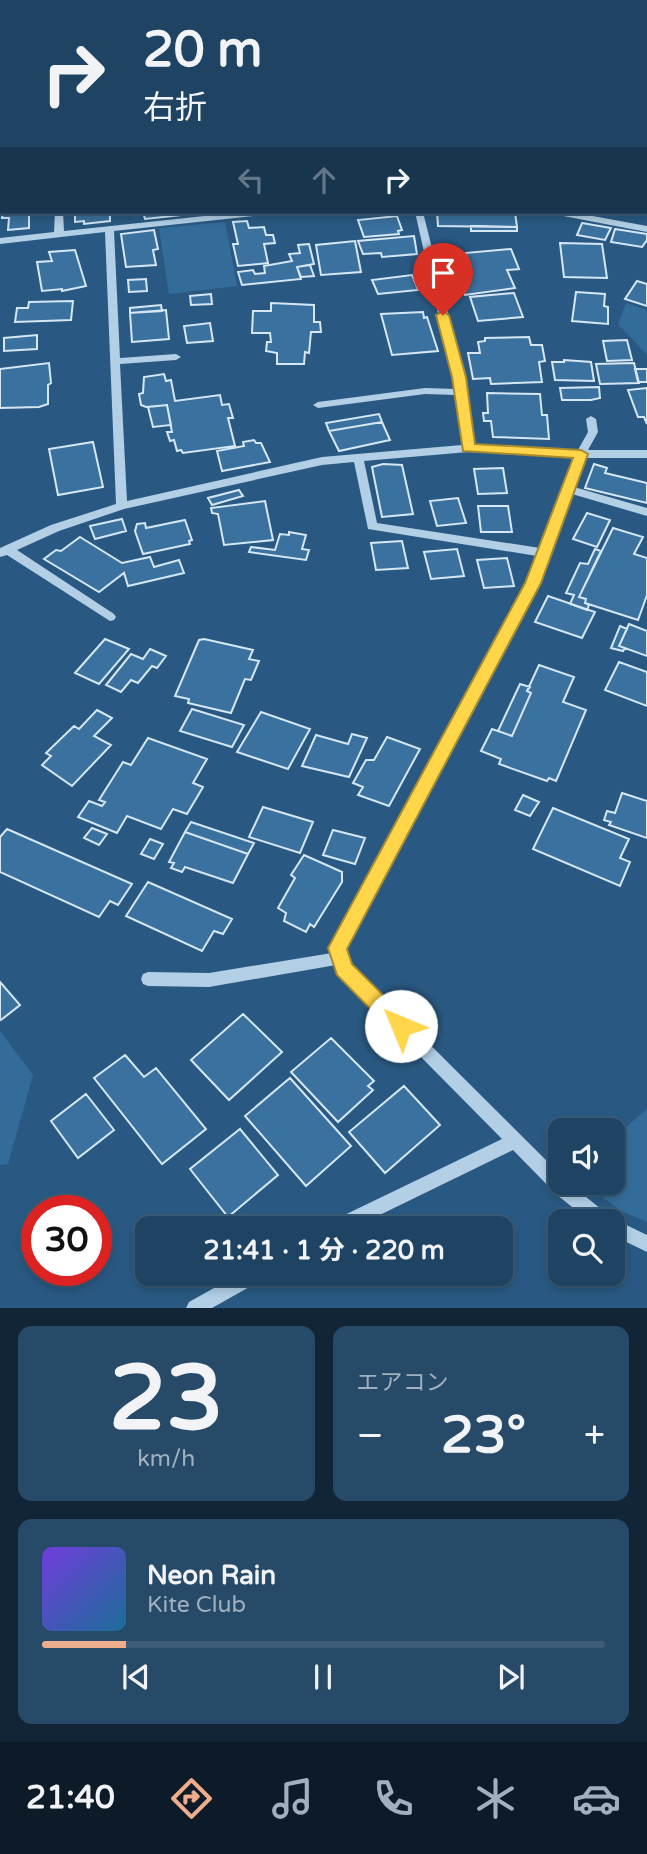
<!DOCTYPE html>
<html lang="ja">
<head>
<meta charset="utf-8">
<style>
  :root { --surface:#1f4362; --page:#274a68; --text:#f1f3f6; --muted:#a1b0be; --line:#3c5c77; --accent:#eead8d }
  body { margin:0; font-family:"Varela Round","Noto Sans JP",sans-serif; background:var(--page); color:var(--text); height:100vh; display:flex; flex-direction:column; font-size:26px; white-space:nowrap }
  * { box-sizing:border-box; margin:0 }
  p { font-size:23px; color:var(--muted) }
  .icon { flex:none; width:38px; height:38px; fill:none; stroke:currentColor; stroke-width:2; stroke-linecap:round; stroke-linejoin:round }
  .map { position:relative; height:1308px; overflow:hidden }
  .details { display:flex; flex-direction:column; gap:18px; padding:18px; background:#112536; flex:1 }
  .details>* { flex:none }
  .banner { position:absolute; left:0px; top:0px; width:648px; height:214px; box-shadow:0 4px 10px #0003,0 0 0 2px var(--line); background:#1f4362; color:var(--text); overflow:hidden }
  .controls { position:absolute; left:548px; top:1118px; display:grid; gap:14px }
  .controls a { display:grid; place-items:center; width:77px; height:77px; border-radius:14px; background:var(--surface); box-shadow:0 4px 10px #0003,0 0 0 2px var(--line); font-size:35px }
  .speed { position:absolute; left:21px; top:1195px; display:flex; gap:14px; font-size:35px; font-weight:700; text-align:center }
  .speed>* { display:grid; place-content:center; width:91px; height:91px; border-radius:50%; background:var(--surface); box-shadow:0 4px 10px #0003,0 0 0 2px var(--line); line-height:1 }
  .speed .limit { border:10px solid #d22; background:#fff; color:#111 }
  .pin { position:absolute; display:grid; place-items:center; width:60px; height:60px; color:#fff; margin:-72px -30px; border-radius:50% 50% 50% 0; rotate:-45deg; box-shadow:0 0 7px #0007 }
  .pin .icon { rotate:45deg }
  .me { position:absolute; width:77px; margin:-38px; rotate:315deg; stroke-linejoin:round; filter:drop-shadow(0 0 5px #0008) }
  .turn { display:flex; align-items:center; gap:24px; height:147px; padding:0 28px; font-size:32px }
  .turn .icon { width:91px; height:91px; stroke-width:2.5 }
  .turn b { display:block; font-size:49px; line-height:60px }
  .lanes { display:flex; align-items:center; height:66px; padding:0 28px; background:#0003; justify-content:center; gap:35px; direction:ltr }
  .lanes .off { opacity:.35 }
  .big { font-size:52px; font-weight:700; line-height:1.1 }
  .details .card { flex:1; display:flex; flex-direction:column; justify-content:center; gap:10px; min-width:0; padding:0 24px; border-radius:14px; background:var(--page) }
  .details .dial { align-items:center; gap:0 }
  .dial b { font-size:91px; line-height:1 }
  .song { display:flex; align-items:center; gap:21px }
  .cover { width:84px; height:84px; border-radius:10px; background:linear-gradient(135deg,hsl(260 70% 55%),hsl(200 70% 35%)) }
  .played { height:7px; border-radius:4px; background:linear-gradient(90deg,var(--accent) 15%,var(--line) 15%) }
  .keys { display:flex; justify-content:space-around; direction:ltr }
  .heat { display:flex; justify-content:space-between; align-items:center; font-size:38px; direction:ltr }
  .details .tiles { flex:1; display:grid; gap:18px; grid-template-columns:1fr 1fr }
  .card:last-child { grid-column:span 2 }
  .trip { position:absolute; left:135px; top:1216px; width:378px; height:70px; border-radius:14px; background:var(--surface); box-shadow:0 4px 10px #0003,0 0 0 2px var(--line); font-weight:700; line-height:70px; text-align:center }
  .tab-bar { display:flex; height:112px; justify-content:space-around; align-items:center; background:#0c1b27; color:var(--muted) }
  .tab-bar .icon { width:49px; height:49px }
  .tab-bar .current { color:var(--accent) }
  .tab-bar b { font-size:32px; color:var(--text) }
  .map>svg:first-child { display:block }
  .green { fill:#346c99 }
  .building { fill:#3a719e; stroke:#d5e7f5; stroke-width:2 }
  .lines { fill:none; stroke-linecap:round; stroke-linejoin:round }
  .minor { fill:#b2cfe6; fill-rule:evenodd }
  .route { fill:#ffd54a; stroke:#a68a30; stroke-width:2 }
</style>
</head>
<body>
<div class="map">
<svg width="647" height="1308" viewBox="0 0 647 1308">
  <rect width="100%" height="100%" fill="#295982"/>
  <path class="green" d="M 225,222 L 237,286 L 169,294 L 159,228 Z
    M 626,303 L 647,310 L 647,355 L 618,324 Z
    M 0,1031 L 33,1075 L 8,1164 L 0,1165 Z
    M 647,1109 L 647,1222 L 621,1211 L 583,1183 L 612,1183 L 613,1138 Z"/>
  <path class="building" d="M 3,212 L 29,212 L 29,228 L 8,230 L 9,218 L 2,218 Z
    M 75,212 L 120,212 L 120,214 L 110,215 L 110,221 L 84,224 L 84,221 L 75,222 Z
    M 143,212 L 182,212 L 183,215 L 145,219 Z
    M 437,212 L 515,212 L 517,227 L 438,226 Z
    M 397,216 L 402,230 L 398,231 L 399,234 L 364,237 L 358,220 Z
    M 247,221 L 249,228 L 264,227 L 266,235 L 273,235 L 275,243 L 264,244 L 268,263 L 238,266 L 233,244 L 238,244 L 233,222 Z
    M 582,223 L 611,228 L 605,240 L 577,235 Z
    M 471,226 L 517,227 L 517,231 L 471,231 Z
    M 615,229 L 647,234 L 647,240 L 642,247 L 611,242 Z
    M 154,230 L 158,249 L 153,250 L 156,265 L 126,267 L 121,234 Z
    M 414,236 L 417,254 L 382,257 L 381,253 L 363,254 L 358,241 Z
    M 355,241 L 361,272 L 321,275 L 316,245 Z
    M 560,243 L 602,244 L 607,278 L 564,277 Z
    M 309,244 L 314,264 L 297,267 L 301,279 L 242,285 L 238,272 L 253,270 L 255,274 L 265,273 L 264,266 L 292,261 L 289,254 L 300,253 L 298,245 Z
    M 511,249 L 519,269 L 507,270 L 515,288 L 465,295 L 452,260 L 468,259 L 465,253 Z
    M 75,250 L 86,286 L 62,291 L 62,289 L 42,291 L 37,262 L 52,261 L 49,252 Z
    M 310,265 L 314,276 L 301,277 L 297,267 Z
    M 412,275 L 418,290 L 378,294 L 372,280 Z
    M 146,279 L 147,291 L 129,292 L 128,280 Z
    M 637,281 L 647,284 L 647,306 L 625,299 Z
    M 576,292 L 605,294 L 604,306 L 608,307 L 608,324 L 572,321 Z
    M 514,293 L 523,317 L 478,321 L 470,297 Z
    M 211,294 L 212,304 L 191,305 L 190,296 Z
    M 73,301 L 71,320 L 15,322 L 17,308 L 28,308 L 29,302 Z
    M 271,303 L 314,305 L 314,322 L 320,322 L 321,332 L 311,332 L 309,353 L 305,352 L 304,364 L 277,364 L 277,353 L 266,351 L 267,342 L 271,342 L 270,333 L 252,333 L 253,311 L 271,311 Z
    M 161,305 L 162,311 L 130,313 L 130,308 Z
    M 166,310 L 169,339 L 132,342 L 130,313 Z
    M 423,312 L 424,318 L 427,317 L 438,351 L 392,355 L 381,314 Z
    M 210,323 L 213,341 L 187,343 L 184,326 Z
    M 37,335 L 37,349 L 4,351 L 4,338 Z
    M 529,337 L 531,345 L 542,345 L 545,361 L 539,362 L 542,382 L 491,384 L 490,378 L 473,379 L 468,353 L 480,353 L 478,342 L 485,341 L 485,338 Z
    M 627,340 L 632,360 L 607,361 L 603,341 Z
    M 564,360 L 591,362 L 594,381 L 555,380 L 552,362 L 564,362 Z
    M 49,363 L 51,383 L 48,385 L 48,404 L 39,407 L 0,408 L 0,369 Z
    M 634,363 L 639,383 L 600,384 L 596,364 Z
    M 635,369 L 647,369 L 647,382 L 638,382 Z
    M 164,374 L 166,381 L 171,380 L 175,401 L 220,395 L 222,405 L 229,404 L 233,418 L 228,418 L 235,446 L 183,453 L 181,450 L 177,451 L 174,440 L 170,441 L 167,432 L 172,432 L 167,405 L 146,407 L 141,405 L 139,394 L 143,393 L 144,377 Z
    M 599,387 L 600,398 L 591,400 L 562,400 L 560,388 Z
    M 647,388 L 647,424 L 644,417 L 638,417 L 628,390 Z
    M 487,393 L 540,394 L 542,415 L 547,415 L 549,439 L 493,437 L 491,421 L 484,421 L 483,413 L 488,413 Z
    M 167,405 L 171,425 L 153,427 L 148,407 Z
    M 379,414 L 382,422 L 329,431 L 326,423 Z
    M 382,422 L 390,440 L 339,451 L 329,431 Z
    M 254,440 L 256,443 L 261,443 L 270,462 L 222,471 L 217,451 L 244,446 L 243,442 Z
    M 93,442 L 103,487 L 58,495 L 49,449 Z
    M 383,464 L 402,465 L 413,514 L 382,517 L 372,467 Z
    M 594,464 L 607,468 L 605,473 L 647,483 L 647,503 L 585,488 Z
    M 503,468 L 507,493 L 478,494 L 474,469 Z
    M 239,490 L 243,496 L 212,505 L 208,498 Z
    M 458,498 L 466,523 L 437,526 L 430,501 Z
    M 265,501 L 273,540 L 224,545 L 218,514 L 212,513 L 211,508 Z
    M 478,506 L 508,506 L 512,532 L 481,532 Z
    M 587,513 L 610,520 L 597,547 L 573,539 Z
    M 122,519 L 126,531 L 95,539 L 90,526 Z
    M 185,520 L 192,540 L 189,541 L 190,544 L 143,554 L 135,531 L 137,524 L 145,523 L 146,528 Z
    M 613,528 L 643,537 L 634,554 L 647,558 L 647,595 L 638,620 L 585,603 L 586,599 L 579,597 Z
    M 289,532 L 306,535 L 302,549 L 309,550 L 306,560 L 249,552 L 251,547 L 275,550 L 280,534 L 289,535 Z
    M 80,537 L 122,563 L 150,557 L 154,567 L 179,560 L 184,573 L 128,586 L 124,573 L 99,592 L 44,559 L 56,550 L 61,551 Z
    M 402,541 L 408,568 L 376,570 L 371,543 Z
    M 457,549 L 464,576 L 431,579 L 424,552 Z
    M 595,549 L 601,551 L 579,597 L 586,599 L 585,603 L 589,605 L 587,610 L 570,604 L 574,595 L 566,593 L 580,563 L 588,564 Z
    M 507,558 L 514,586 L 484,588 L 477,560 Z
    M 548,596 L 595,612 L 582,638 L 535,622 Z
    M 629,624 L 647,631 L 647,656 L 619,646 Z
    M 620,626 L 627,629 L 619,646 L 625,648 L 623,651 L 611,648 Z
    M 105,639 L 129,649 L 99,684 L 75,673 Z
    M 204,639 L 253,650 L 249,659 L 259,661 L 251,680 L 245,679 L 231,713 L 188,703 L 189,699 L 175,696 L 199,640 Z
    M 150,649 L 166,656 L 157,668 L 152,666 L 138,683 L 131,680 L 121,692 L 106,685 L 131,654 L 143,659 Z
    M 619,662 L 647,672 L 647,706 L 605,690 Z
    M 539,665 L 574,677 L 563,702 L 586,710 L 556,781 L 549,778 L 547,781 L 499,764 L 501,759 L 481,751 L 492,729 L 512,736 L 531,693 L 527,691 Z
    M 520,684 L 530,687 L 527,691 L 531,693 L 512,736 L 498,731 Z
    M 192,709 L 244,725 L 232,747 L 180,731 Z
    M 97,710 L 112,718 L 94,736 L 111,745 L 72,786 L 42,765 L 51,756 L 46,753 L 74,726 L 79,729 Z
    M 261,712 L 310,729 L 288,769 L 237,752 Z
    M 352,734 L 367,738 L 349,777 L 302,766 L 316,735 L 348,744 Z
    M 387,737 L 420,749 L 389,806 L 358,795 L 363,787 L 353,783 L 366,760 L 374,760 Z
    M 148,738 L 207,759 L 193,783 L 203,787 L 187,814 L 173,809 L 161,829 L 127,816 L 117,833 L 78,817 L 89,801 L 102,806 L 105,802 L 99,800 L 123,762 L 131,765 Z
    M 622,793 L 647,801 L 647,838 L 609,825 L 611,822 L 604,820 L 607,811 L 615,813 Z
    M 523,795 L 539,802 L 530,816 L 515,810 Z
    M 263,807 L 313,822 L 300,853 L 249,837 Z
    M 553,808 L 629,839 L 620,858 L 630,862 L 620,886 L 533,849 Z
    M 191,822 L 254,843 L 248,854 L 185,832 Z
    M 92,828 L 107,834 L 99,845 L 84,838 Z
    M 7,829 L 132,884 L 118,905 L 110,901 L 99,917 L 0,872 L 0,837 Z
    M 333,830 L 365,838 L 355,864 L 323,855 Z
    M 185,832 L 248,854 L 233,883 L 185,867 L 182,872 L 171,868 L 174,863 L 169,862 Z
    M 150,839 L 163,844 L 154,859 L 141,854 Z
    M 304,855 L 342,872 L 342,882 L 314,927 L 310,924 L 306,932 L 284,921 L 286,913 L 278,908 L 295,878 L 291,875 Z
    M 148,882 L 232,919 L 223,934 L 214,931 L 202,951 L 126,916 Z
    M 0,982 L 20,1005 L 1,1020 L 0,1019 Z
    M 243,1014 L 282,1052 L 229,1100 L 191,1060 Z
    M 331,1038 L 374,1081 L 368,1086 L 373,1090 L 338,1122 L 291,1072 Z
    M 125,1055 L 144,1077 L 156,1068 L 206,1129 L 162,1164 L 94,1078 Z
    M 290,1078 L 351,1146 L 306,1186 L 245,1116 Z
    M 404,1086 L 440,1125 L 385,1173 L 349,1132 Z
    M 86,1094 L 114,1130 L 78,1158 L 51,1121 Z
    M 240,1129 L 278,1175 L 228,1217 L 190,1169 Z"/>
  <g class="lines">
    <path class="minor" d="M 28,0 L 36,0 L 27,2 Z
      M 147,0 L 155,0 L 146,2 Z
      M 448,0 L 456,0 L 456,2 L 448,2 Z
      M 0,38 L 2,38 L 2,45 L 0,45 Z
      M 0,142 L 2,143 L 2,148 L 0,148 Z
      M 55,212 L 63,212 L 64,231 L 242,212 L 268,212 L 264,215 L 114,231 L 120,358 L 176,354 L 181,357 L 176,360 L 120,364 L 127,501 L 322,457 L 462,445 L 456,395 L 425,394 L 318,408 L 313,405 L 318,402 L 425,388 L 455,389 L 415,212 L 423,212 L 464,377 L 473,445 L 578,450 L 588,432 L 586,419 L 591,416 L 596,419 L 598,432 L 588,450 L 647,450 L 647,458 L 585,458 L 574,487 L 647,508 L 647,516 L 572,494 L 551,551 L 552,553 L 539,583 L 345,948 L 350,965 L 560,1174 L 560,1183 L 569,1183 L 612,1218 L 647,1235 L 647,1252 L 612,1235 L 612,1222 L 591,1222 L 557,1195 L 513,1150 L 353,1228 L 328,1228 L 330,1222 L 502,1139 L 339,974 L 336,965 L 209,987 L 148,986 L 143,984 L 141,979 L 143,974 L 148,972 L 209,973 L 332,953 L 331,948 L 333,943 L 527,583 L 537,556 L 368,529 L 354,462 L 322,465 L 124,509 L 59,531 L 17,550 L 114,614 L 116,617 L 114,620 L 110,621 L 7,555 L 0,557 L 0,548 L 51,525 L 116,504 L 105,232 L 0,244 L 0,238 L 54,232 ZM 468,452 L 574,457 L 540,548 L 377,523 L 364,461 Z
      M 554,212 L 571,212 L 647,226 L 647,232 L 558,215 Z
      M 239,1274 L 264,1274 L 262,1280 L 212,1308 L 186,1308 L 189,1302 Z"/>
  </g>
  <path class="route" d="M 443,311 L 449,315 L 466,377 L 475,444 L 581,450 L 588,454 L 541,583 L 347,949 L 352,964 L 408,1020 L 410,1026 L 408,1033 L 401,1035 L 394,1033 L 337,975 L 328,948 L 525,583 L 573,458 L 463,451 L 452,377 L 436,315 Z"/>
</svg>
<div class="controls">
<a><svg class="icon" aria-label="sound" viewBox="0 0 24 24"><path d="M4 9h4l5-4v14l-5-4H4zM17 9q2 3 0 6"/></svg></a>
<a><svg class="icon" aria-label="search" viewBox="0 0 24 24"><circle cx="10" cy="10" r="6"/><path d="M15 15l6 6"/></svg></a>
</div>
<div class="speed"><div class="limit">30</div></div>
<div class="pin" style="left:443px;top:315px;background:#d93025"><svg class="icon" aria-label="arrive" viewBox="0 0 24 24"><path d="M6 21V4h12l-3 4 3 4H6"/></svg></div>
<svg class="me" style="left:401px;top:1026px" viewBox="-20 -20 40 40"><circle r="19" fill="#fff"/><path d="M0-13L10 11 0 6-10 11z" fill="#ffd54a"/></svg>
<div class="trip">21:41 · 1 分 · 220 m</div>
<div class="banner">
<div class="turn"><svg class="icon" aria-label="right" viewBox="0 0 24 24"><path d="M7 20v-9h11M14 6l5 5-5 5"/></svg><div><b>20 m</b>右折</div></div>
<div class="lanes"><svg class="icon off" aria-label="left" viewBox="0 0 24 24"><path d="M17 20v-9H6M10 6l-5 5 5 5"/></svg><svg class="icon off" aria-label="ahead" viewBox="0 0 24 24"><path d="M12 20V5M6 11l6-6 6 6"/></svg><svg class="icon" aria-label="right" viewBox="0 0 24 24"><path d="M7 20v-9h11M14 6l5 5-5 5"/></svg></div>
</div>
</div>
<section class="details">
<div class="tiles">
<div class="card dial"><b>23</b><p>km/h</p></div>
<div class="card"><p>エアコン</p>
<div class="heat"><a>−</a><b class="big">23°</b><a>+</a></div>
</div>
<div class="card">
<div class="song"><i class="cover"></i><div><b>Neon Rain</b><p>Kite Club</p></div></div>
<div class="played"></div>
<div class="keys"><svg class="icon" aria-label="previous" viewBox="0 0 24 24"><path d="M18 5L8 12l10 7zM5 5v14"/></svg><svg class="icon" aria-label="pause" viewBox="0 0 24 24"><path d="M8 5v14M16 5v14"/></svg><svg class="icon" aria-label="next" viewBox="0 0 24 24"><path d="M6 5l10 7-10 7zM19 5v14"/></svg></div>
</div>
</div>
</section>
<nav class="tab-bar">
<b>21:40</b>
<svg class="icon current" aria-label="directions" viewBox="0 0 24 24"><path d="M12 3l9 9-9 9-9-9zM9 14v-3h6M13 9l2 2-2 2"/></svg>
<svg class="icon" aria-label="music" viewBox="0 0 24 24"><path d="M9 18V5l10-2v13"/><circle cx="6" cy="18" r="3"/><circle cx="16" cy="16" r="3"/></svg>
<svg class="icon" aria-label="phone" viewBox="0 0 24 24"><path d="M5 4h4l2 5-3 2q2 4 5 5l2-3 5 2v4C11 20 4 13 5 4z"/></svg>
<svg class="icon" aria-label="climate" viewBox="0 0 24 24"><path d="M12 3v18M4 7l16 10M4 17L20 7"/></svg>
<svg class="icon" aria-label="car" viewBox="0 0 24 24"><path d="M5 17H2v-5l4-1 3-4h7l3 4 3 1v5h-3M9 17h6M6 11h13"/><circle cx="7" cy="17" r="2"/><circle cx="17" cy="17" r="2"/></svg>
</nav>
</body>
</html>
